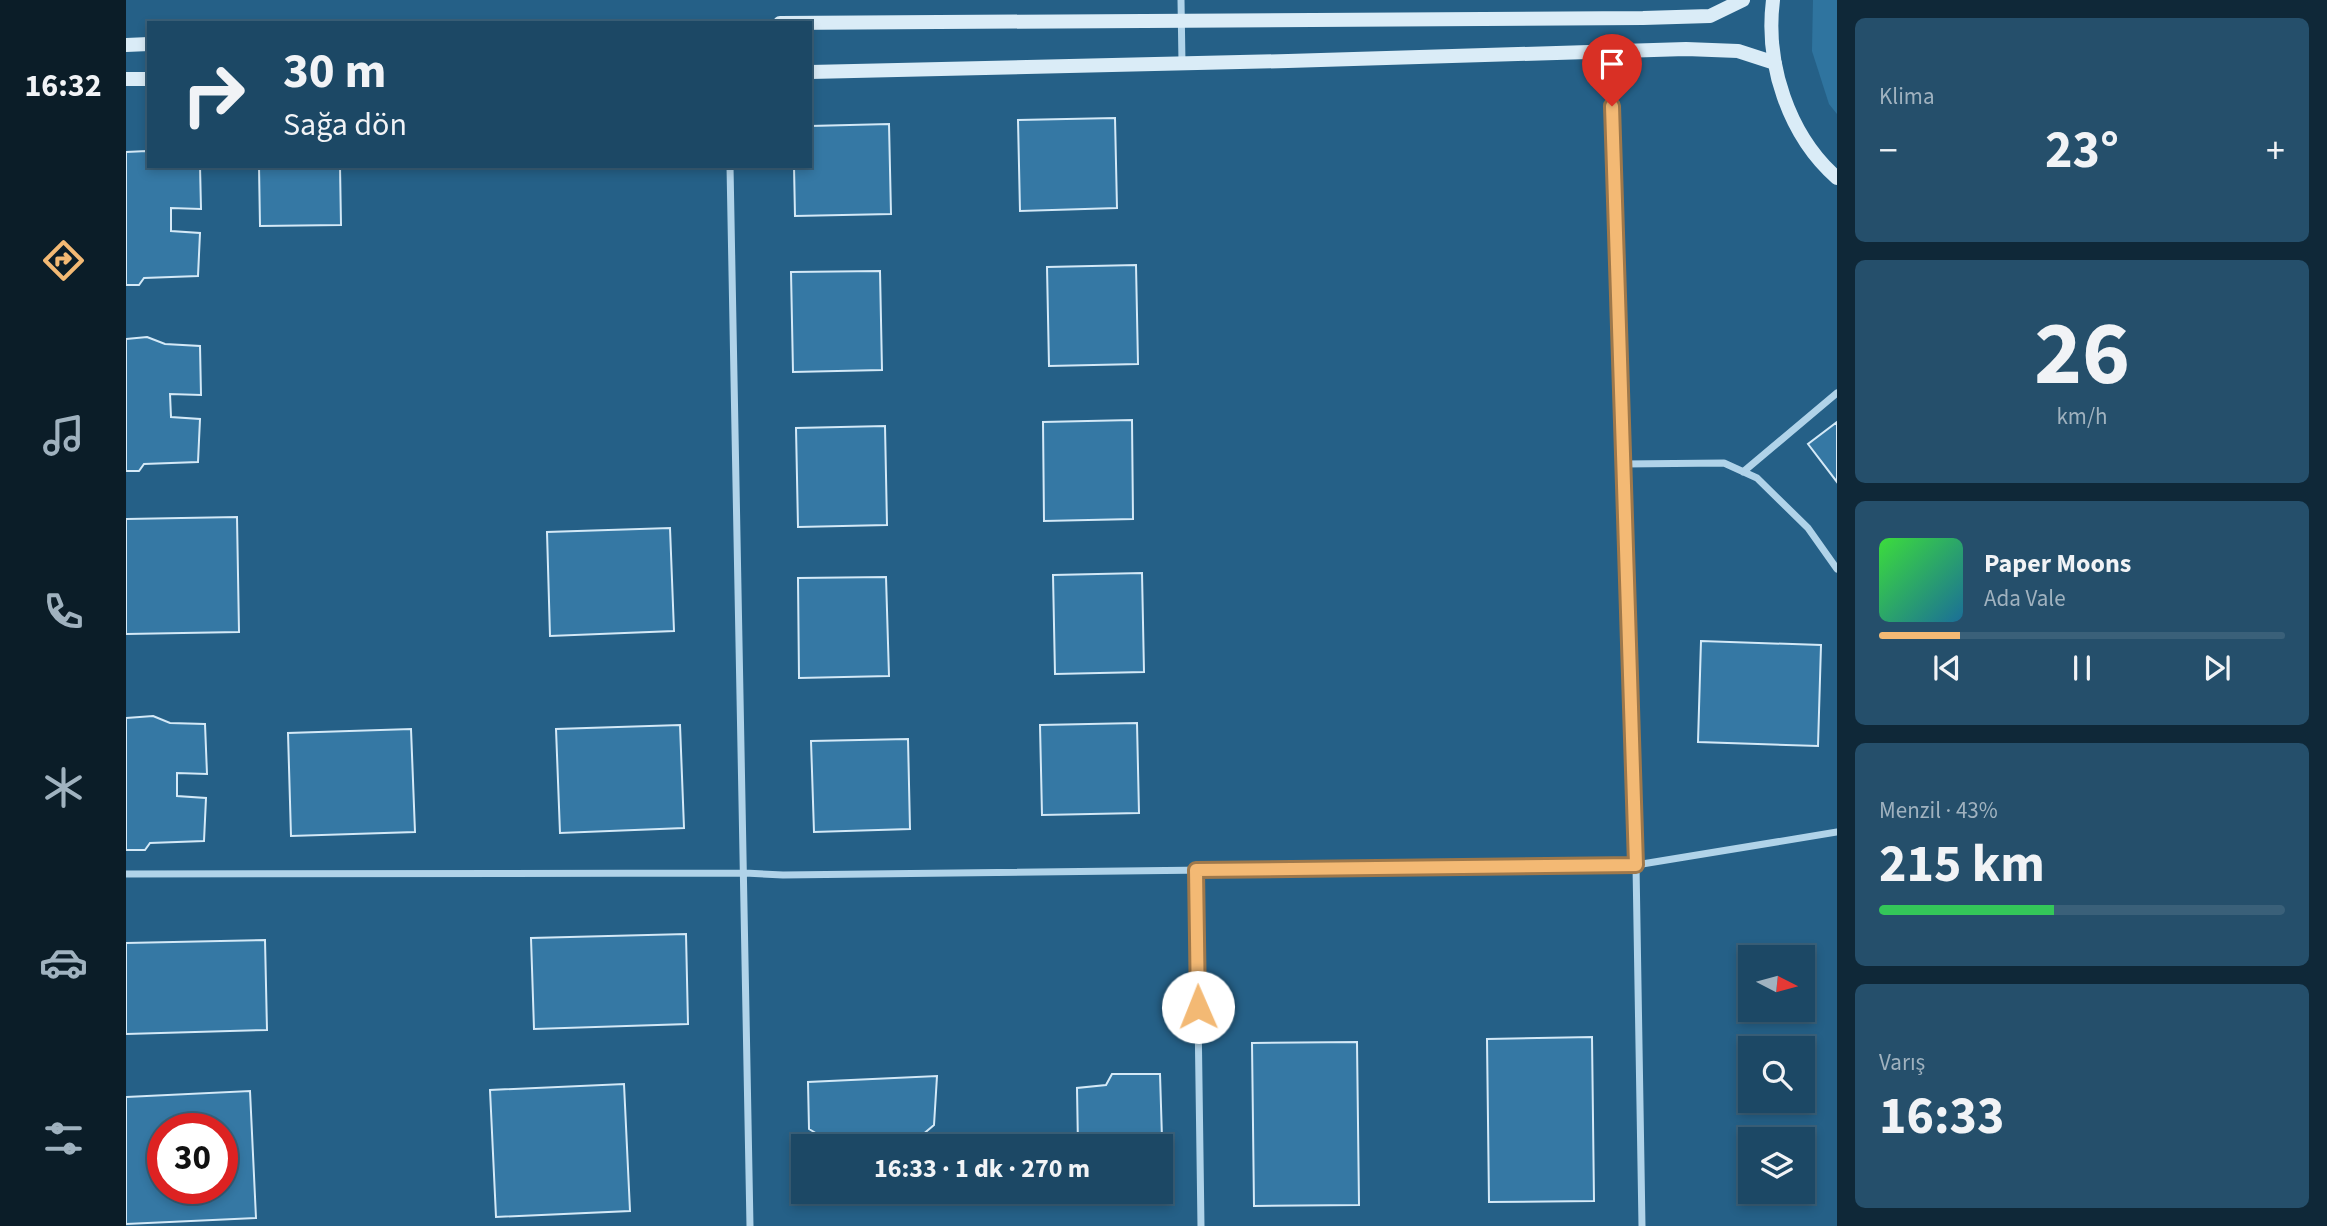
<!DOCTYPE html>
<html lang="tr">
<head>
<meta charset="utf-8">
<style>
  :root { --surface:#1c4865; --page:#254f6b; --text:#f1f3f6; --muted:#a0b2bf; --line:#3a6079; --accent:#f3b974 }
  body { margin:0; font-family:"Source Sans 3",sans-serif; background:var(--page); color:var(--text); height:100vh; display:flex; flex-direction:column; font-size:26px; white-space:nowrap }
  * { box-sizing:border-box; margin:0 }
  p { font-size:23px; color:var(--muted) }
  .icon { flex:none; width:38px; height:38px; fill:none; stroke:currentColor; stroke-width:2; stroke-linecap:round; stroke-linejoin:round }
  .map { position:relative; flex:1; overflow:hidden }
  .drawer { display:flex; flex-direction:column; gap:18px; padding:18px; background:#0f2838; width:490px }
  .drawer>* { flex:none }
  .guide { position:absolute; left:21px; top:21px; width:665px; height:147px; border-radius:0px; box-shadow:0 4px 10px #0003,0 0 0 2px var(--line); background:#1c4865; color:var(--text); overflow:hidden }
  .needle { width:46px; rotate:96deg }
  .controls { position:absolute; left:1612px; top:945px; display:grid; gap:14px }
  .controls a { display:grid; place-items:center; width:77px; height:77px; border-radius:0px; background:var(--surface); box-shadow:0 4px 10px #0003,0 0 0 2px var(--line); font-size:35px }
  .speed { position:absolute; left:21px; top:1113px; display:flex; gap:14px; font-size:35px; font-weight:700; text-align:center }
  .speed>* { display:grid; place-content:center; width:91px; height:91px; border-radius:50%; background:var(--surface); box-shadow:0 4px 10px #0003,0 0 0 2px var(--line); line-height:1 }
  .speed .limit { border:10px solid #d22; background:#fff; color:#111 }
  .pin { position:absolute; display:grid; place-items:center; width:60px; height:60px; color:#fff; margin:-72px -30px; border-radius:50% 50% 50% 0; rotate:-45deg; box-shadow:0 0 7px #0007 }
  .pin .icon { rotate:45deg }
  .me { position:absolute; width:77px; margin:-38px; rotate:359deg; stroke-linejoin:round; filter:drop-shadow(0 0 5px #0008) }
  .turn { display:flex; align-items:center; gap:24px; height:147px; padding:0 21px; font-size:32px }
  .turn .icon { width:91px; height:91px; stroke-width:2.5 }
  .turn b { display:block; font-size:49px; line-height:60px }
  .big { font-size:52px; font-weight:700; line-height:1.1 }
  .drawer .card { flex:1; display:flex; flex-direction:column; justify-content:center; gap:10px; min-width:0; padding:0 24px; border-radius:10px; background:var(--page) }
  .drawer .dial { align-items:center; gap:0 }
  .dial b { font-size:91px; line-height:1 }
  .song { display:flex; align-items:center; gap:21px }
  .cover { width:84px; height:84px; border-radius:10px; background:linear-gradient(135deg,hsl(120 70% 55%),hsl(200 70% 35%)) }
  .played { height:7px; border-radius:4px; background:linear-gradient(90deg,var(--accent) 20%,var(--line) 20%) }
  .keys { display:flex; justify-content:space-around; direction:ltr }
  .heat { display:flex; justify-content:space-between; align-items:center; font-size:38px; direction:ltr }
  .charge { height:10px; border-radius:5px; background:linear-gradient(90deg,#34c759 43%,var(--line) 0) }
  .trip { position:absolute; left:665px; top:1134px; width:382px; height:70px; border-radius:0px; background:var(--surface); box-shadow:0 4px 10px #0003,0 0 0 2px var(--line); font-weight:700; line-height:70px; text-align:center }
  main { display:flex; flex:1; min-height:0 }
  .tabs { display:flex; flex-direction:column; width:126px; justify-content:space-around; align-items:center; background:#0b1d28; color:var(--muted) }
  .tabs .icon { width:49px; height:49px }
  .tabs .active { color:var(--accent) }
  .tabs b { font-size:32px; color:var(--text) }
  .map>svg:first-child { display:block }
  .green { fill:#2f749f }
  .building { fill:#3578a4; stroke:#d4e9f7; stroke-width:2; fill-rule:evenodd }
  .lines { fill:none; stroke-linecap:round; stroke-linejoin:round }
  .street { stroke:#b0d3e9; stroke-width:7 }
  .secondary { stroke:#daecf7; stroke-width:14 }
  .route-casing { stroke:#9e784b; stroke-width:18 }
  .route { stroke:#f3b974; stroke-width:12 }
</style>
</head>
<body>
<main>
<nav class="tabs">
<b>16:32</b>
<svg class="icon active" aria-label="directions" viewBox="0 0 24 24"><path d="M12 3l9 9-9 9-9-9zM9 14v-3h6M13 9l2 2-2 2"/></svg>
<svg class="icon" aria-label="music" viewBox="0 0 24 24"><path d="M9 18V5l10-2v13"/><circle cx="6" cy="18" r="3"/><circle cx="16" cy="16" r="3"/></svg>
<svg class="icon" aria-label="phone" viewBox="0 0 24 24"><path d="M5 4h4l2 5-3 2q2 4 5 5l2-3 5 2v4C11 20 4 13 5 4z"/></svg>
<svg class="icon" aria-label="climate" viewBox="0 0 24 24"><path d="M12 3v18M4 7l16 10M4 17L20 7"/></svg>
<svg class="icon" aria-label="car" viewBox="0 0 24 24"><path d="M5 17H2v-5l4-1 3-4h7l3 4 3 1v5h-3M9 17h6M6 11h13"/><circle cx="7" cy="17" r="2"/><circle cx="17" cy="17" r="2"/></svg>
<svg class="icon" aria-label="filters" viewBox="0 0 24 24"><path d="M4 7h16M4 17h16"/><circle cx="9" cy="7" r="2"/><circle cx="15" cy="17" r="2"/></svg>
</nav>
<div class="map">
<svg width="1711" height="1226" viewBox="0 0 1711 1226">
  <rect width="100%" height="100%" fill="#256087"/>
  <path class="green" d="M 1687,0 L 1711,0 L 1711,114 L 1703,104 L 1686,51 Z"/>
  <path class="building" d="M 989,118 L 991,208 L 894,211 L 892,120 Z
    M 763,124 L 765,214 L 669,216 L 668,166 L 684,166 L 684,126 Z
    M 21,151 L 23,152 L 23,166 L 74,166 L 75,209 L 45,208 L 45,231 L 74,233 L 72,276 L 18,278 L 13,285 L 0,285 L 0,152 Z
    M 133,166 L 214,166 L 215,225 L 134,226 Z
    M 1010,265 L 1012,364 L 923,366 L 921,267 Z
    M 754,271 L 756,370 L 667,372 L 665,272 Z
    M 21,337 L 39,344 L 74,346 L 75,395 L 44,394 L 45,417 L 74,419 L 72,462 L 18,464 L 13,471 L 0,471 L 0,339 Z
    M 1006,420 L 1007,519 L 918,521 L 917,422 Z
    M 1711,422 L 1711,482 L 1682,444 Z
    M 759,426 L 761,525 L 672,527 L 670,428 Z
    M 111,517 L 113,632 L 0,634 L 0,519 Z
    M 544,528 L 548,631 L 424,636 L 421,532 Z
    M 1016,573 L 1018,672 L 929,674 L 927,575 Z
    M 760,577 L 763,676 L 673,678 L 672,578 Z
    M 1575,641 L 1695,645 L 1692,746 L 1572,742 Z
    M 27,716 L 44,723 L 79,724 L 81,774 L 51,773 L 51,796 L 80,798 L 78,841 L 24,843 L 19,850 L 0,850 L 0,718 Z
    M 1011,723 L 1013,813 L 916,815 L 914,725 Z
    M 554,725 L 558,828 L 434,833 L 430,729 Z
    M 285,729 L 289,832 L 165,836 L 162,733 Z
    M 782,739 L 784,829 L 688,832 L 685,741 Z
    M 560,934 L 562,1024 L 408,1029 L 405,938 Z
    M 139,940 L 141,1030 L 0,1034 L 0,943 Z
    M 1466,1037 L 1468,1201 L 1363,1202 L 1361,1039 Z
    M 1231,1042 L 1233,1205 L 1128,1206 L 1126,1043 Z
    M 986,1074 L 1034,1074 L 1038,1203 L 990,1200 L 982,1192 L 1034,1192 L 1034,1146 L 952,1146 L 951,1088 L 980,1085 Z
    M 811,1076 L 808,1125 L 795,1136 L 795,1146 L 694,1146 L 693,1135 L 683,1129 L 682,1082 Z
    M 498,1084 L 504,1211 L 370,1217 L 364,1090 Z
    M 124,1091 L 130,1218 L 0,1224 L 0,1097 ZM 37,1129 L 96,1129 L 96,1188 L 37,1188 Z"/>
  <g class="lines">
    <path class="street" d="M 1055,0 L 1056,63
      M 1484,52 L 1510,865 L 1516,1226
      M 604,166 L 624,1226
      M 1498,464 L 1598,463 L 1631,478 L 1682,528 L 1711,569
      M 1617,472 L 1711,393
      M 1070,870 L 1075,1226
      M 0,874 L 619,873 L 657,875 L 1510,865 L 1711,832"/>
    <path class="secondary" d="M 1647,0 C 1639,63 1662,135 1711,178
      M 654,23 L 1517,18 L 1584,16 L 1617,0
      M 0,45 L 23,44
      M 684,72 L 1162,61 L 1560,49 L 1612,51 L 1649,63
      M 0,79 L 23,79"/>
  </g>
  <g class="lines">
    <defs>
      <path id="route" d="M 1072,1007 L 1070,870 L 1510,865 L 1486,106"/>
    </defs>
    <use href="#route" class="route-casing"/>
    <use href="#route" class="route"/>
  </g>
</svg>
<div class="controls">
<a><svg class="needle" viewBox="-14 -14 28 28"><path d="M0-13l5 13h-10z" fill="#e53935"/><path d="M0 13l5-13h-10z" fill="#a0b2bf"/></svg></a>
<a><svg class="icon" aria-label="search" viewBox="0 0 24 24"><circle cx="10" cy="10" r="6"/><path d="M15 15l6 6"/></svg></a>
<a><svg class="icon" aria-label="layers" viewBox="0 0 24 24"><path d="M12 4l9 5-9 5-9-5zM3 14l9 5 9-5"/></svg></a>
</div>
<div class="speed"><div class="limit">30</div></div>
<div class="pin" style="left:1486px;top:106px;background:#d93025"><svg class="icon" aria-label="arrive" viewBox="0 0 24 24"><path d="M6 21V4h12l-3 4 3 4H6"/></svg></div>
<svg class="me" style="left:1072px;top:1007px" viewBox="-20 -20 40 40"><circle r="19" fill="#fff"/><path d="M0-13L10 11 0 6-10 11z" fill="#f3b974"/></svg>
<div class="trip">16:33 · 1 dk · 270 m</div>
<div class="guide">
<div class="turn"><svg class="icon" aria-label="right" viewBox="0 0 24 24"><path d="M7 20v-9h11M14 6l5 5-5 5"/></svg><div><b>30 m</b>Sağa dön</div></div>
</div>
</div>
<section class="drawer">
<div class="card"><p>Klima</p>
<div class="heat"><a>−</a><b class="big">23°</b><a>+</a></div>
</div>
<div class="card dial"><b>26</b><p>km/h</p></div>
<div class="card">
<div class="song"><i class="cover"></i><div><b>Paper Moons</b><p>Ada Vale</p></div></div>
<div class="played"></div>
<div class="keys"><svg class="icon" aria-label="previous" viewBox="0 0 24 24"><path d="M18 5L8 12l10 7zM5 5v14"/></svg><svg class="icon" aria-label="pause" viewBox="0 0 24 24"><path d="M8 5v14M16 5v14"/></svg><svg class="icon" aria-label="next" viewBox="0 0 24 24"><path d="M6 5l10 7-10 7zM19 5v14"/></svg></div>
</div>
<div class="card"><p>Menzil · 43%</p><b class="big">215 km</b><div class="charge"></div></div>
<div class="card"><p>Varış</p><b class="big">16:33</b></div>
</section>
</main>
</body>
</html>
